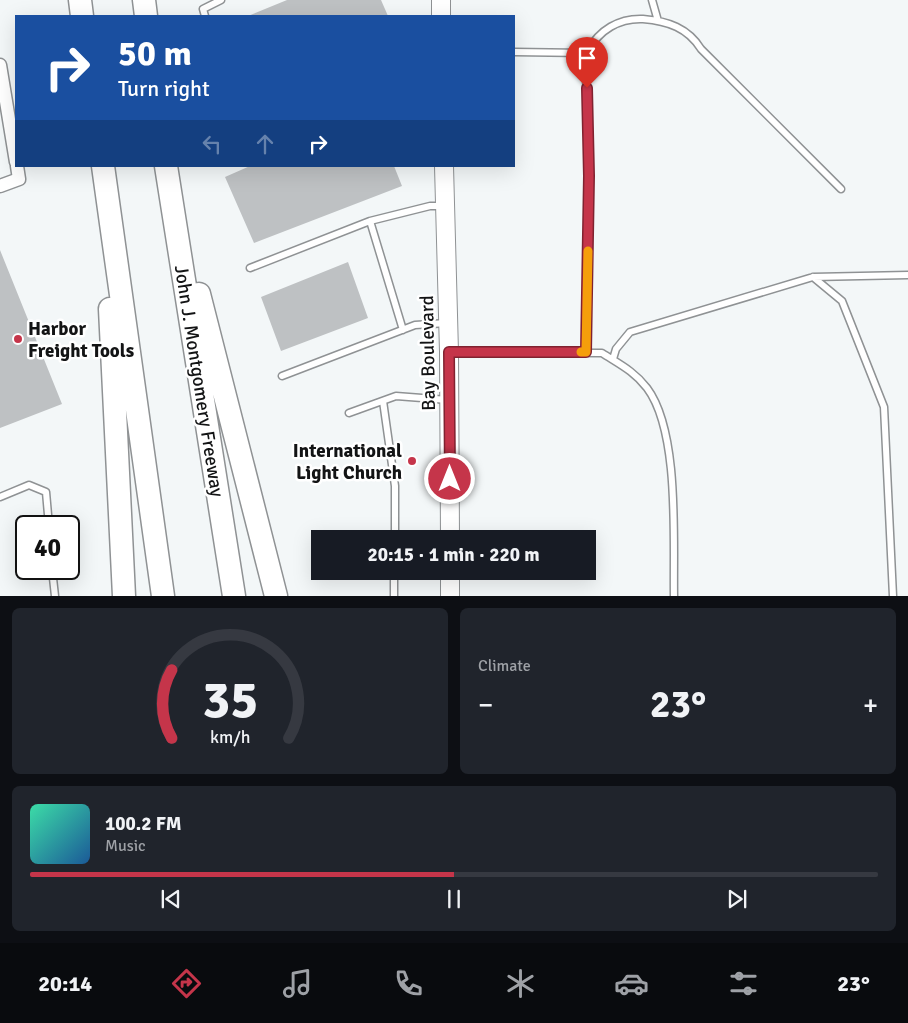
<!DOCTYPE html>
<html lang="en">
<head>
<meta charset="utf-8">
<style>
  :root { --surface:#171b24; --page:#20242c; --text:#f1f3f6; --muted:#9ea1a6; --line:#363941; --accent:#c5354a }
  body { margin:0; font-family:Signika,sans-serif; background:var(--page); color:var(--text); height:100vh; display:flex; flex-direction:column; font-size:19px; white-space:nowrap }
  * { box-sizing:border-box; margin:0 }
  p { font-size:16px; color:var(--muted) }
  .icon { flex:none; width:28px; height:28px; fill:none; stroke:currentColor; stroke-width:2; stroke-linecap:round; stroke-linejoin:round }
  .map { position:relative; height:596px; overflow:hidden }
  .details { display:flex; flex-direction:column; gap:12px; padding:12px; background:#0d0f14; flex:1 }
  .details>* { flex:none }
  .top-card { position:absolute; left:15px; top:15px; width:500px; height:152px; border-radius:0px; box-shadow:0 5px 20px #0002; background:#1a4fa0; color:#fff; overflow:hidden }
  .speed { position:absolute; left:15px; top:515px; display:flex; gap:10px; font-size:25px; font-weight:700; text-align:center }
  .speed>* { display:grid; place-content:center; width:65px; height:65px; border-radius:50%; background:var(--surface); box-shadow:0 5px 20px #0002; line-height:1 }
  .speed .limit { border:2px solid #111; border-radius:8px; background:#fff; color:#111 }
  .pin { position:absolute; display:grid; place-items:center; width:42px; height:42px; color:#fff; margin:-51px -21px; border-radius:50% 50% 50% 0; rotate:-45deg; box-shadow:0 0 5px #0007 }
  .pin .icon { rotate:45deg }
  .me { position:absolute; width:55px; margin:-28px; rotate:0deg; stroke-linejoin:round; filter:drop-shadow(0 0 4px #0008) }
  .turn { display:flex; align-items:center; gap:18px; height:105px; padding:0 20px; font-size:22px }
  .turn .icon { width:65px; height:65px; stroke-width:2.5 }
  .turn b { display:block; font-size:35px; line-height:42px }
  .lanes { display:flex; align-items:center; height:48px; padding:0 20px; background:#0003; justify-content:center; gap:25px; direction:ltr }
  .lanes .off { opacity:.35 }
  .big { font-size:38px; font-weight:700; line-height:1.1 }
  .details .card { flex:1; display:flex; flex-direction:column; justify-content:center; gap:8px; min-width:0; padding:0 18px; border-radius:8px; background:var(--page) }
  .details .dial { align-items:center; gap:0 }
  .dial svg { height:130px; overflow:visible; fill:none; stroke:var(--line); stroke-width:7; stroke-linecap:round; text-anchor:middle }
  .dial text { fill:var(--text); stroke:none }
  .song { display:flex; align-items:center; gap:15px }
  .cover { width:60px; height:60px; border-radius:8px; background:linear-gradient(135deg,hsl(160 70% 55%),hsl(210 70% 35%)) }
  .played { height:5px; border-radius:2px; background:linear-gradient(90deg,var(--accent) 50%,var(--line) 50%) }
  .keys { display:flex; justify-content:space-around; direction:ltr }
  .heat { display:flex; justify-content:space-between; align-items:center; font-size:28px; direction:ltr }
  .details .tiles { flex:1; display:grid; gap:12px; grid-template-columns:1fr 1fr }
  .card:last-child { grid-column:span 2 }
  .trip { position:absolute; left:311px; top:530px; width:285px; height:50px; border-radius:0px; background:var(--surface); box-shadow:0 5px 20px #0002; font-weight:700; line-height:50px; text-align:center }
  .menu { display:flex; height:80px; justify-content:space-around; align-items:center; background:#090b0e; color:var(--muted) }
  .menu .icon { width:35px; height:35px }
  .menu .active { color:var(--accent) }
  .menu b { font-size:22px; color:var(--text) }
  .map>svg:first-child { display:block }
  .building { fill:#bec1c3 }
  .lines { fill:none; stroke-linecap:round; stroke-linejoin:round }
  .lane-casing { stroke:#8f9294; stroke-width:9 }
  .street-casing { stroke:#8f9294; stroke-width:15 }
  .secondary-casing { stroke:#8f9294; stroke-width:20 }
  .highway-casing { stroke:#8f9294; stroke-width:25 }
  .lane { stroke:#fff; stroke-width:6 }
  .street { stroke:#fff; stroke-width:12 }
  .secondary { stroke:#fff; stroke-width:18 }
  .highway { stroke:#fff; stroke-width:22 }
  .route-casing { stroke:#802230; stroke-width:12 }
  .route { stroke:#c5354a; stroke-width:9 }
  .slow { stroke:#f59e0b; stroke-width:9 }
  .poi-dot { fill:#c5354a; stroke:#fff; stroke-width:2 }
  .labels { text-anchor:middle; stroke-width:5; stroke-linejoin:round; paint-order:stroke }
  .poi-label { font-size:19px; font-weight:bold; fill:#131415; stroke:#fff; text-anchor:start }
  .street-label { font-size:19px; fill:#131415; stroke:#fff }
</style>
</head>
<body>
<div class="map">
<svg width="908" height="596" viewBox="0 0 908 596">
  <rect width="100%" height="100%" fill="#f3f7f8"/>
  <path class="building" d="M 287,0 L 381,0 L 388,16 L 248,16 Z
    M 250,166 L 394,166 L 402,186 L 254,243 L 225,177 Z
    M 0,250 L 62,404 L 0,428 Z
    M 348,262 L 368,318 L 281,351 L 261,297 Z"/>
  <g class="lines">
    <defs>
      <path id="lane" d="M 652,0 L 658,21
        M 205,16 L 203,9 L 221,0
        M 514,52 L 586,53
        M 370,221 L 430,206 L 444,206
        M 250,268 L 370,221 L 403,330
        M 813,277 L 842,301 L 884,407 L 893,596
        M 451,352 L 602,353 C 619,364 634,371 647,388 C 680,432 673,541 674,596
        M 586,352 C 588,270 590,189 588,108 C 587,97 584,58 588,51 C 599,30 619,18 643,19 C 668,21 688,28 701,49 L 841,189
        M 613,359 L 616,349 L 630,332 L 813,277 L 908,275
        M 282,376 L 415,325 L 447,323
        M 383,401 L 395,486 L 395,539
        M 349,413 L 396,396 L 448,400
        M 0,497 L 29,485 L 46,492 L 49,526
        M 52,569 L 55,596
        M 394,596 L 394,571"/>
      <path id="street" d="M 0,65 L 16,162
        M 0,186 L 19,179 L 17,166"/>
      <path id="secondary" d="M 441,0 L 441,16
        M 444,166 L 449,352 L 450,539
        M 450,571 L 450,596"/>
      <path id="highway" d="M 80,0 L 82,16
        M 144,0 L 146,16
        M 103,166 L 163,596
        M 166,166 L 234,596
        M 199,294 L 276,596
        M 110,309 L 124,596"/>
    </defs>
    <use href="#lane" class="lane-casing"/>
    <use href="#street" class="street-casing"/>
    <use href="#secondary" class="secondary-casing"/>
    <use href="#highway" class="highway-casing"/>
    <use href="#lane" class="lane"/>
    <use href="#street" class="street"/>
    <use href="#secondary" class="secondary"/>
    <use href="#highway" class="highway"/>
  </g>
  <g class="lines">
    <defs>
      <path id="route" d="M 450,479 L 449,352 L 586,352 L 589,176 L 587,88"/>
    </defs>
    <use href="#route" class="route-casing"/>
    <use href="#route" class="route"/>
    <path class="slow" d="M 581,352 L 586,352 L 588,251"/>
  </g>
  <g class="poi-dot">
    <circle cx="18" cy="339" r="5"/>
    <circle cx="412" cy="461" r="5"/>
  </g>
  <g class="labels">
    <g class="poi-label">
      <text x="28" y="335">Harbor<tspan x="28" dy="22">Freight Tools</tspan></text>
      <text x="402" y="457" text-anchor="end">International<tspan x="402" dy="22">Light Church</tspan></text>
    </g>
    <g class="street-label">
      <text transform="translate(427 353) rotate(-91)" y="7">Bay Boulevard</text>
      <text transform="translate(200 381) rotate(81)" y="7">John J. Montgomery Freeway</text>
    </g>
  </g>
</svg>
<div class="speed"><div class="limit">40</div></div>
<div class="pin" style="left:587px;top:88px;background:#d93025"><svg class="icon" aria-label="arrive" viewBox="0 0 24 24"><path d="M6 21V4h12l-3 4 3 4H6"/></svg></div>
<svg class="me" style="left:450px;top:479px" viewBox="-20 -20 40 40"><circle r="17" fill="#c5354a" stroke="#fff" stroke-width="3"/><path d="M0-11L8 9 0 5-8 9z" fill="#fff"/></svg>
<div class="trip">20:15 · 1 min · 220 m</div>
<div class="top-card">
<div class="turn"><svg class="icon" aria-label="right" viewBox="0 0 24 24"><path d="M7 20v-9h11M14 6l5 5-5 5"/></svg><div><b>50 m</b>Turn right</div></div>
<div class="lanes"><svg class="icon off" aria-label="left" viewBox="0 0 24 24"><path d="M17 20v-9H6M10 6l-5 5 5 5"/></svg><svg class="icon off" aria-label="ahead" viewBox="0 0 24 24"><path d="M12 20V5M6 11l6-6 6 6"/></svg><svg class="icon" aria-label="right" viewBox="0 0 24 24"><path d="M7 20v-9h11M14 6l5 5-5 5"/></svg></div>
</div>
</div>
<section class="details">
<div class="tiles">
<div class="card dial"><svg viewBox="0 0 100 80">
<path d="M14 69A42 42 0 1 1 86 69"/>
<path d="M14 69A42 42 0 0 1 14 27" stroke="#c5354a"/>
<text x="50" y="56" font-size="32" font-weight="700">35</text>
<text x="50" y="72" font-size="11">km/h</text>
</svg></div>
<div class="card"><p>Climate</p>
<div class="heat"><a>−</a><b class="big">23°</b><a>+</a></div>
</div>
<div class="card">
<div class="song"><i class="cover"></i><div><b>100.2 FM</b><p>Music</p></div></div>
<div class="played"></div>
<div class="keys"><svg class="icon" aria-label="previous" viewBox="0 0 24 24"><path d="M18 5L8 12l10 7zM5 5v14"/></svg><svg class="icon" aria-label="pause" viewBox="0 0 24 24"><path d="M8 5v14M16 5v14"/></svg><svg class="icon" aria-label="next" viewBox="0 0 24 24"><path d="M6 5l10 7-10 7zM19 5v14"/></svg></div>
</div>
</div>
</section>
<nav class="menu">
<b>20:14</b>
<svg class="icon active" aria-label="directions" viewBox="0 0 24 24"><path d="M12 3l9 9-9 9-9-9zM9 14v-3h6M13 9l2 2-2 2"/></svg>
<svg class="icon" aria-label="music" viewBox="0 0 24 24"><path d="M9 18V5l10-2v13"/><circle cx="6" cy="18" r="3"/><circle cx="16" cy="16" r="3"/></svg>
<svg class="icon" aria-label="phone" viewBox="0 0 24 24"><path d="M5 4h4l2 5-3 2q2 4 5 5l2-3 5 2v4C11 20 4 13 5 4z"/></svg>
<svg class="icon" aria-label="climate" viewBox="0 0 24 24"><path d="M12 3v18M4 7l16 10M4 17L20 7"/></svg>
<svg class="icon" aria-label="car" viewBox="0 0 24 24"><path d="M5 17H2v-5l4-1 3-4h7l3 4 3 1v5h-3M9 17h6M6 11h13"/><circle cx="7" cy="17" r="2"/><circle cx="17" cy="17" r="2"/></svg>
<svg class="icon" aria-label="filters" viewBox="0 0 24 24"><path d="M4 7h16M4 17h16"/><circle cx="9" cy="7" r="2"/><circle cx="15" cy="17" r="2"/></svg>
<b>23°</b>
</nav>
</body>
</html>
